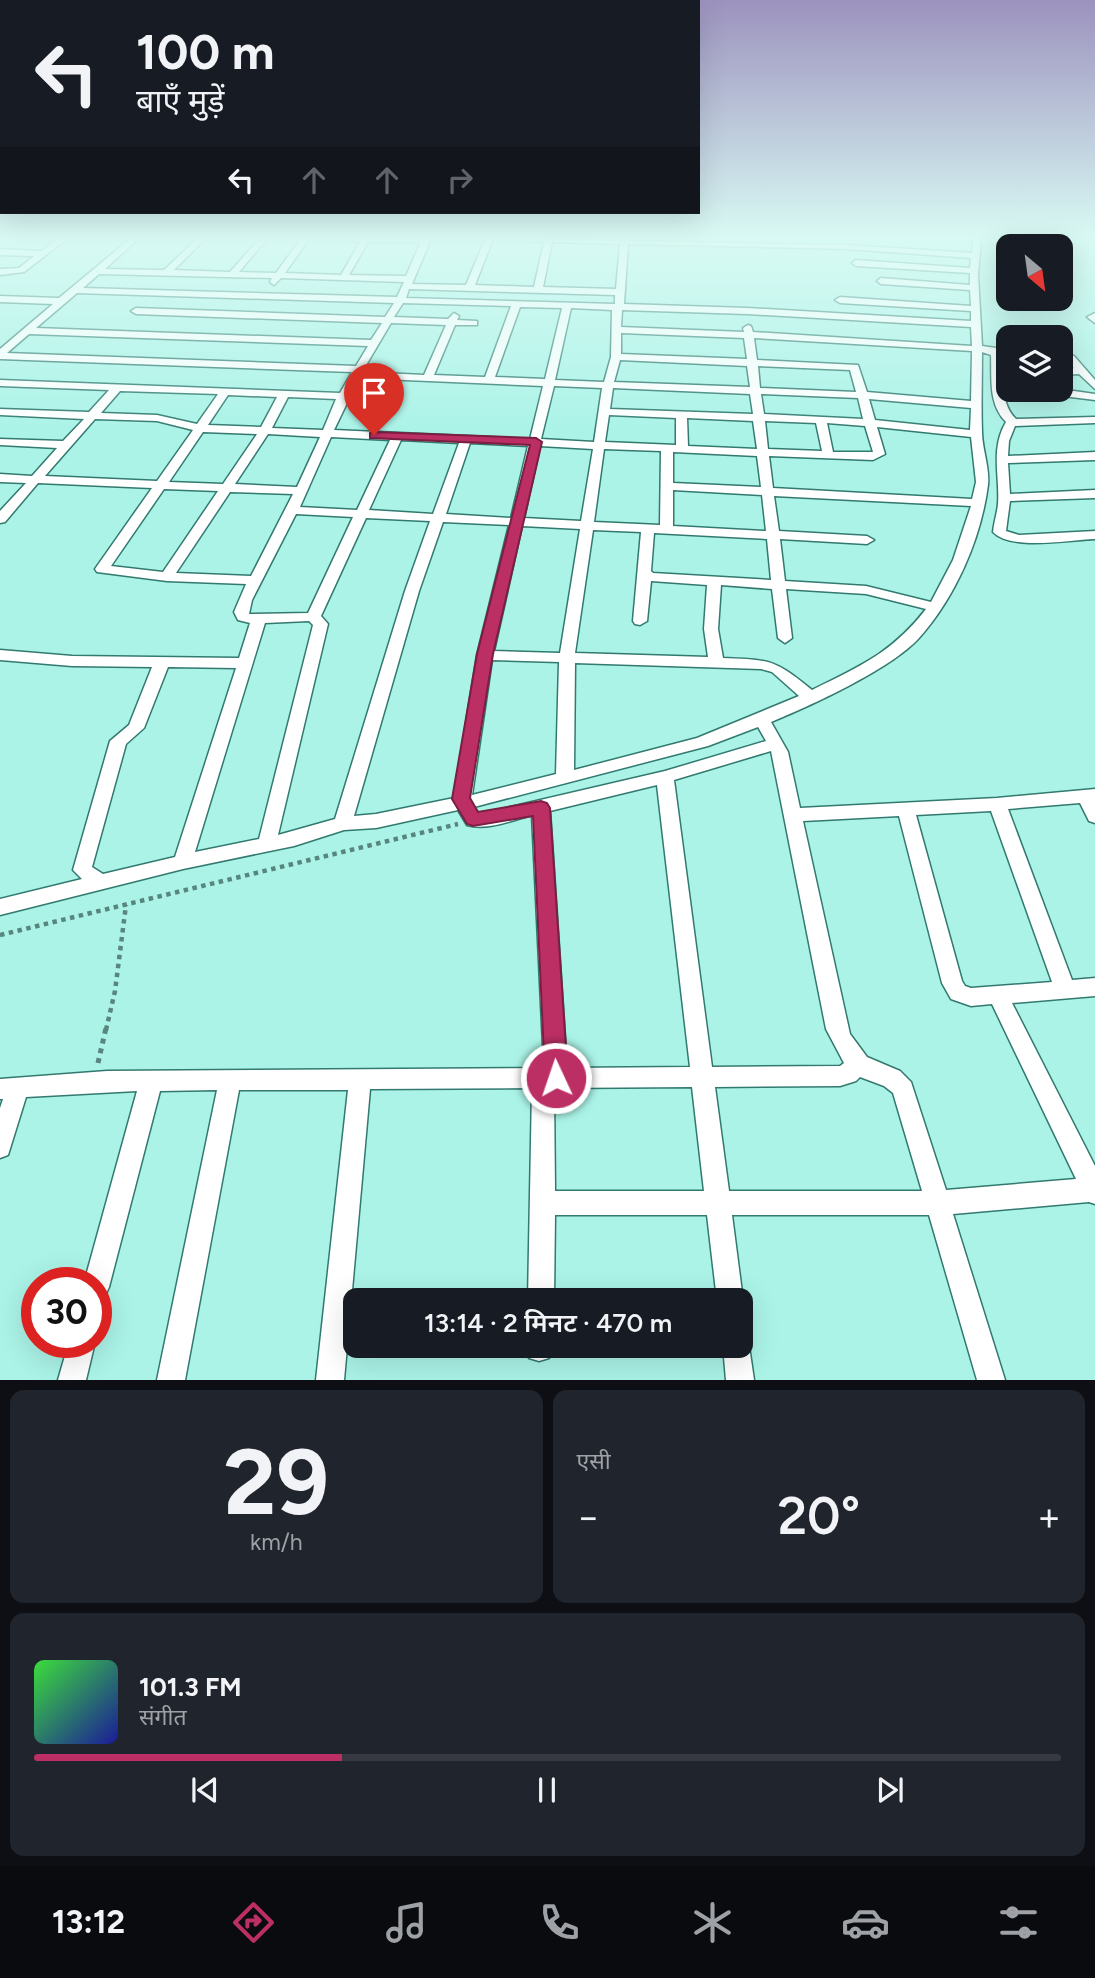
<!DOCTYPE html>
<html lang="hi">
<head>
<meta charset="utf-8">
<style>
  :root { --surface:#171b24; --page:#20242c; --text:#f1f3f6; --muted:#9ea1a6; --line:#363941; --accent:#bc2f64 }
  body { margin:0; font-family:Figtree,"Noto Sans Devanagari",sans-serif; background:var(--page); color:var(--text); height:100vh; display:flex; flex-direction:column; font-size:26px; white-space:nowrap }
  * { box-sizing:border-box; margin:0 }
  p { font-size:23px; color:var(--muted) }
  .icon { flex:none; width:38px; height:38px; fill:none; stroke:currentColor; stroke-width:2; stroke-linecap:round; stroke-linejoin:round }
  .map { position:relative; height:1380px; overflow:hidden }
  .sheet { display:flex; flex-direction:column; gap:10px; padding:10px; background:#0d0f14; flex:1 }
  .sheet>* { flex:none }
  .top-card { position:absolute; left:0px; top:0px; width:700px; height:214px; box-shadow:0 7px 28px #0002; background:#171b24; color:var(--text); overflow:hidden }
  .needle { width:46px; rotate:151deg }
  .buttons { position:absolute; left:996px; top:234px; display:grid; gap:14px }
  .buttons a { display:grid; place-items:center; width:77px; height:77px; border-radius:14px; background:var(--surface); box-shadow:0 7px 28px #0002; font-size:35px }
  .speed { position:absolute; left:21px; top:1267px; display:flex; gap:14px; font-size:35px; font-weight:700; text-align:center }
  .speed>* { display:grid; place-content:center; width:91px; height:91px; border-radius:50%; background:var(--surface); box-shadow:0 7px 28px #0002; line-height:1 }
  .speed .limit { border:10px solid #d22; background:#fff; color:#111 }
  .pin { position:absolute; display:grid; place-items:center; width:60px; height:60px; color:#fff; margin:-72px -30px; border-radius:50% 50% 50% 0; rotate:-45deg; box-shadow:0 0 7px #0007 }
  .pin .icon { rotate:45deg }
  .me { position:absolute; width:77px; margin:-38px; rotate:357deg; stroke-linejoin:round; filter:drop-shadow(0 0 5px #0008) }
  .turn { display:flex; align-items:center; gap:24px; height:147px; padding:0 21px; font-size:32px }
  .turn .icon { width:91px; height:91px; stroke-width:2.5 }
  .turn b { display:block; font-size:49px; line-height:60px }
  .lanes { display:flex; align-items:center; height:66px; padding:0 21px; background:#0003; justify-content:center; gap:35px; direction:ltr }
  .lanes .off { opacity:.35 }
  .big { font-size:52px; font-weight:600; line-height:1.1 }
  .sheet .tile { flex:1; display:flex; flex-direction:column; justify-content:center; gap:10px; min-width:0; padding:0 24px; border-radius:14px; background:var(--page) }
  .sheet .dial { align-items:center; gap:0 }
  .dial b { font-size:91px; line-height:1 }
  .song { display:flex; align-items:center; gap:21px }
  .cover { width:84px; height:84px; border-radius:10px; background:linear-gradient(135deg,hsl(120 70% 55%),hsl(240 70% 35%)) }
  .played { height:7px; border-radius:4px; background:linear-gradient(90deg,var(--accent) 30%,var(--line) 30%) }
  .keys { display:flex; justify-content:space-around; direction:ltr }
  .heat { display:flex; justify-content:space-between; align-items:center; font-size:38px; direction:ltr }
  .sheet .tiles { flex:1; display:grid; gap:10px; grid-template-columns:1fr 1fr }
  .tile:last-child { grid-column:span 2 }
  .trip { position:absolute; left:343px; top:1288px; width:410px; height:70px; border-radius:14px; background:var(--surface); box-shadow:0 7px 28px #0002; font-weight:600; line-height:70px; text-align:center }
  .tab-bar { display:flex; height:112px; justify-content:space-around; align-items:center; background:#090b0e; color:var(--muted) }
  .tab-bar .icon { width:49px; height:49px }
  .tab-bar .current { color:var(--accent) }
  .tab-bar b { font-size:32px; color:var(--text) }
  .map>svg:first-child { display:block }
  .lines { fill:none; stroke-linecap:round; stroke-linejoin:round }
  .street-casing { stroke:#32796f; stroke-width:3 }
  .path-far1 { stroke:#58867e; stroke-width:4.5; stroke-dasharray:4.5 4.5; stroke-linecap:butt }
  .path { stroke:#58867e; stroke-width:5; stroke-dasharray:5 5; stroke-linecap:butt }
  .street { fill:#fff; fill-rule:evenodd }
  .route { fill:#bc2f64; stroke:#7a1f41; stroke-width:2 }
</style>
</head>
<body>
<div class="map">
<svg width="1095" height="1380" viewBox="0 0 1095 1380">
  <rect width="100%" height="100%" fill="#abf3e7"/>
  <g class="lines">
    <defs>
      <path id="street" d="M 58,239 L 67,239 L 24,272 L 0,275 L 0,269 L 19,268 L 34,256 L 0,255 L 0,249 L 41,251 Z
        M 130,239 L 138,239 L 105,269 L 164,270 L 197,239 L 205,239 L 174,270 L 230,272 L 259,239 L 267,239 L 239,272 L 276,273 L 301,239 L 309,239 L 285,273 L 341,275 L 360,242 L 349,241 L 345,239 L 431,239 L 412,284 L 466,285 L 485,239 L 493,239 L 475,285 L 534,287 L 544,242 L 522,241 L 518,239 L 847,245 L 972,253 L 973,239 L 981,239 L 978,275 L 982,346 L 996,348 C 1012,365 994,398 1016,419 L 1095,417 L 1095,423 L 1015,426 L 1009,441 L 1008,456 L 1095,452 L 1095,460 L 1008,463 L 1010,494 L 1095,490 L 1095,498 L 1010,501 L 1006,531 L 1019,535 L 1095,531 L 1095,539 C 1069,540 1011,551 993,532 C 994,522 997,514 998,504 C 1000,476 990,449 1006,422 C 988,404 992,378 991,355 L 982,352 C 982,379 981,406 982,432 C 982,449 990,468 988,485 C 981,539 955,598 919,638 C 891,669 810,706 771,722 L 788,752 L 800,808 L 997,798 L 1095,789 L 1095,823 L 1089,821 L 1080,803 L 1008,809 L 1072,980 L 1095,978 L 1095,996 L 1012,1003 L 1095,1166 L 1095,1204 L 1089,1202 L 953,1214 L 1005,1380 L 977,1380 L 929,1215 L 732,1215 L 743,1300 L 740,1307 L 740,1300 L 717,1300 L 707,1215 L 555,1215 L 554,1300 L 528,1300 L 532,1088 L 370,1089 L 344,1380 L 316,1380 L 348,1090 L 239,1090 L 185,1380 L 157,1380 L 217,1090 L 160,1091 L 109,1287 L 105,1296 L 96,1300 L 96,1283 L 84,1283 L 137,1091 L 26,1097 L 8,1155 L 0,1158 L 0,1108 L 3,1099 L 0,1099 L 0,1079 L 107,1071 L 544,1068 L 532,815 C 513,820 487,831 467,825 L 458,810 L 376,828 L 344,830 L 294,846 L 183,869 L 0,915 L 0,899 L 82,879 L 73,870 L 110,741 L 129,725 L 152,667 L 72,666 L 0,660 L 0,650 L 72,656 L 239,658 L 250,623 L 238,620 L 234,612 L 246,584 L 167,581 L 97,572 L 95,569 L 152,488 L 38,483 L 5,522 L 0,523 L 0,511 L 26,483 L 0,482 L 0,474 L 32,476 L 57,448 L 0,445 L 0,439 L 63,441 L 84,419 L 0,415 L 0,409 L 89,412 L 109,390 L 0,386 L 0,380 L 340,393 L 352,372 L 0,359 L 0,349 L 53,304 L 0,302 L 0,296 L 59,298 ZM 368,242 L 421,242 L 406,276 L 349,275 ZM 552,242 L 620,244 L 616,289 L 543,287 ZM 628,244 L 847,249 L 971,258 L 970,268 L 856,260 L 852,263 L 856,266 L 970,273 L 970,285 L 881,278 L 877,281 L 881,284 L 970,290 L 971,306 L 840,297 L 835,300 L 840,303 L 971,311 L 971,321 L 747,308 L 624,304 ZM 99,274 L 272,278 L 270,282 L 274,285 L 281,278 L 404,282 L 397,297 L 83,288 ZM 409,289 L 615,295 L 615,304 L 406,298 ZM 77,293 L 394,303 L 385,317 L 136,308 L 131,311 L 136,314 L 382,323 L 371,340 L 36,328 ZM 403,303 L 511,306 L 485,377 L 434,375 L 455,325 L 477,325 L 477,321 L 457,320 L 459,316 L 454,313 L 448,319 L 394,317 ZM 520,307 L 562,308 L 545,379 L 495,377 ZM 571,308 L 612,310 L 611,357 L 604,382 L 555,380 ZM 622,310 L 747,314 L 971,327 L 972,346 L 753,332 L 751,326 L 748,325 L 743,328 L 744,332 L 621,327 ZM 391,323 L 446,325 L 424,375 L 362,372 ZM 621,333 L 744,338 L 747,359 L 621,354 ZM 29,334 L 368,346 L 356,366 L 7,353 ZM 754,338 L 972,351 L 971,401 L 867,392 L 858,365 L 757,360 ZM 620,360 L 747,366 L 750,387 L 614,382 ZM 758,366 L 850,370 L 856,392 L 760,388 ZM 359,378 L 543,386 L 530,439 L 334,430 ZM 554,386 L 602,388 L 594,442 L 541,439 ZM 613,388 L 750,394 L 753,414 L 610,409 ZM 120,391 L 218,394 L 197,424 L 157,415 L 101,413 ZM 761,394 L 858,398 L 863,419 L 764,414 ZM 228,395 L 277,397 L 261,427 L 208,425 ZM 288,397 L 336,399 L 323,430 L 272,428 ZM 869,399 L 971,408 L 970,430 L 875,420 ZM 609,415 L 676,418 L 676,445 L 605,442 ZM 687,418 L 753,421 L 757,449 L 688,446 ZM 95,419 L 157,421 L 193,430 L 157,481 L 45,476 ZM 765,421 L 816,423 L 822,451 L 768,449 ZM 827,423 L 865,426 L 873,452 L 833,452 ZM 877,427 L 971,437 L 976,482 L 972,499 L 773,488 L 769,456 L 873,460 L 885,454 ZM 203,432 L 257,434 L 223,484 L 169,482 ZM 268,434 L 320,437 L 297,487 L 235,484 ZM 331,437 L 390,440 L 357,510 L 300,507 ZM 401,440 L 459,443 L 433,514 L 369,510 ZM 470,443 L 528,446 L 511,518 L 446,514 ZM 540,446 L 593,449 L 581,521 L 524,518 ZM 604,449 L 661,451 L 660,525 L 594,522 ZM 673,452 L 757,456 L 761,487 L 673,483 ZM 164,489 L 218,491 L 163,572 L 111,566 ZM 673,490 L 762,495 L 766,531 L 673,526 ZM 230,492 L 293,494 L 251,576 L 176,573 ZM 774,496 L 971,506 L 953,560 L 931,602 L 866,586 L 785,581 L 780,539 L 867,544 L 874,540 L 867,536 L 779,531 ZM 296,514 L 353,517 L 308,613 L 249,614 L 252,600 ZM 366,518 L 430,521 L 405,591 L 335,819 L 278,835 L 328,624 L 321,616 ZM 443,522 L 509,525 L 477,655 L 454,798 L 376,814 L 354,816 L 419,591 ZM 522,526 L 580,529 L 560,653 L 494,651 ZM 593,530 L 641,532 L 633,621 L 635,624 L 640,625 L 647,621 L 651,581 L 707,585 L 704,629 L 708,657 L 575,653 ZM 654,533 L 767,539 L 771,580 L 653,573 L 651,571 ZM 721,585 L 772,589 L 778,638 L 785,643 L 792,638 L 786,589 L 866,594 L 926,609 C 892,653 860,666 812,690 C 774,659 771,660 723,658 L 718,629 ZM 309,621 L 313,625 L 259,839 L 195,852 L 265,623 ZM 492,660 L 559,662 L 556,774 L 472,795 ZM 575,663 L 761,669 L 772,672 L 799,696 L 697,738 L 574,770 ZM 168,667 L 236,668 L 175,857 L 103,874 L 92,867 L 126,744 L 144,728 ZM 758,727 L 766,741 L 665,771 L 489,812 L 478,813 L 474,807 L 708,746 ZM 771,751 L 826,1029 L 844,1063 L 840,1066 L 712,1067 L 674,780 ZM 657,785 L 690,1067 L 567,1068 L 550,811 ZM 991,811 L 1052,982 L 971,988 L 965,986 L 962,981 L 916,815 ZM 899,816 L 942,983 L 951,999 L 971,1006 L 992,1004 L 1076,1179 L 946,1190 L 911,1082 L 900,1071 L 867,1057 L 850,1034 L 803,821 ZM 860,1077 L 884,1086 L 893,1093 L 922,1191 L 729,1191 L 715,1087 L 840,1086 L 856,1081 ZM 692,1087 L 704,1191 L 555,1191 L 554,1088 Z
        M 1095,313 L 1095,323 L 1087,317 Z
        M 1060,349 L 1074,356 L 1095,380 L 1095,389 L 1079,374 L 1060,375 L 1060,369 L 1074,368 L 1060,357 Z
        M 1060,389 L 1095,394 L 1095,400 L 1039,393 L 1034,390 Z
        M 740,1334 L 745,1337 L 749,1346 L 754,1380 L 726,1380 L 723,1346 L 740,1346 Z
        M 69,1342 L 95,1342 L 86,1380 L 58,1380 Z
        M 526,1346 L 553,1346 L 549,1358 L 539,1361 L 529,1358 Z"/>
    </defs>
    <use href="#street" class="street-casing"/>
    <path class="path-far1" d="M 0,935 L 458,824
      M 106,1030 L 115,991 L 126,905"/>
    <path class="path" d="M 98,1063 L 106,1028"/>
    <use href="#street" class="street"/>
  </g>
  <linearGradient id="sky" x2="0" y2="1"><stop stop-color="#9c92be"/><stop offset="0.55" stop-color="#d9faf4"/><stop offset="1" stop-color="#d9faf4" stop-opacity="0"/></linearGradient>
  <rect width="1095" height="432" fill="url(#sky)"/>
  <path class="route" d="M 374,432 L 536,438 L 542,442 L 493,654 L 470,798 L 478,812 L 541,801 L 547,803 L 550,808 L 568,1078 L 564,1085 L 556,1088 L 548,1085 L 545,1078 L 533,816 L 473,826 L 467,824 L 452,799 L 477,654 L 530,445 L 370,438 L 370,433 Z"/>
</svg>
<div class="buttons">
<a><svg class="needle" viewBox="-14 -14 28 28"><path d="M0-13l5 13h-10z" fill="#e53935"/><path d="M0 13l5-13h-10z" fill="#9ea1a6"/></svg></a>
<a><svg class="icon" aria-label="layers" viewBox="0 0 24 24"><path d="M12 4l9 5-9 5-9-5zM3 14l9 5 9-5"/></svg></a>
</div>
<div class="speed"><div class="limit">30</div></div>
<div class="pin" style="left:374px;top:435px;background:#d93025"><svg class="icon" aria-label="arrive" viewBox="0 0 24 24"><path d="M6 21V4h12l-3 4 3 4H6"/></svg></div>
<svg class="me" style="left:556px;top:1078px" viewBox="-20 -20 40 40"><circle r="17" fill="#bc2f64" stroke="#fff" stroke-width="3"/><path d="M0-11L8 9 0 5-8 9z" fill="#fff"/></svg>
<div class="trip">13:14 · 2 मिनट · 470 m</div>
<div class="top-card">
<div class="turn"><svg class="icon" aria-label="left" viewBox="0 0 24 24"><path d="M17 20v-9H6M10 6l-5 5 5 5"/></svg><div><b>100 m</b>बाएँ मुड़ें</div></div>
<div class="lanes"><svg class="icon" aria-label="left" viewBox="0 0 24 24"><path d="M17 20v-9H6M10 6l-5 5 5 5"/></svg><svg class="icon off" aria-label="ahead" viewBox="0 0 24 24"><path d="M12 20V5M6 11l6-6 6 6"/></svg><svg class="icon off" aria-label="ahead" viewBox="0 0 24 24"><path d="M12 20V5M6 11l6-6 6 6"/></svg><svg class="icon off" aria-label="right" viewBox="0 0 24 24"><path d="M7 20v-9h11M14 6l5 5-5 5"/></svg></div>
</div>
</div>
<section class="sheet">
<div class="tiles">
<div class="tile dial"><b>29</b><p>km/h</p></div>
<div class="tile"><p>एसी</p>
<div class="heat"><a>−</a><b class="big">20°</b><a>+</a></div>
</div>
<div class="tile">
<div class="song"><i class="cover"></i><div><b>101.3 FM</b><p>संगीत</p></div></div>
<div class="played"></div>
<div class="keys"><svg class="icon" aria-label="previous" viewBox="0 0 24 24"><path d="M18 5L8 12l10 7zM5 5v14"/></svg><svg class="icon" aria-label="pause" viewBox="0 0 24 24"><path d="M8 5v14M16 5v14"/></svg><svg class="icon" aria-label="next" viewBox="0 0 24 24"><path d="M6 5l10 7-10 7zM19 5v14"/></svg></div>
</div>
</div>
</section>
<nav class="tab-bar">
<b>13:12</b>
<svg class="icon current" aria-label="directions" viewBox="0 0 24 24"><path d="M12 3l9 9-9 9-9-9zM9 14v-3h6M13 9l2 2-2 2"/></svg>
<svg class="icon" aria-label="music" viewBox="0 0 24 24"><path d="M9 18V5l10-2v13"/><circle cx="6" cy="18" r="3"/><circle cx="16" cy="16" r="3"/></svg>
<svg class="icon" aria-label="phone" viewBox="0 0 24 24"><path d="M5 4h4l2 5-3 2q2 4 5 5l2-3 5 2v4C11 20 4 13 5 4z"/></svg>
<svg class="icon" aria-label="climate" viewBox="0 0 24 24"><path d="M12 3v18M4 7l16 10M4 17L20 7"/></svg>
<svg class="icon" aria-label="car" viewBox="0 0 24 24"><path d="M5 17H2v-5l4-1 3-4h7l3 4 3 1v5h-3M9 17h6M6 11h13"/><circle cx="7" cy="17" r="2"/><circle cx="17" cy="17" r="2"/></svg>
<svg class="icon" aria-label="filters" viewBox="0 0 24 24"><path d="M4 7h16M4 17h16"/><circle cx="9" cy="7" r="2"/><circle cx="15" cy="17" r="2"/></svg>
</nav>
</body>
</html>
